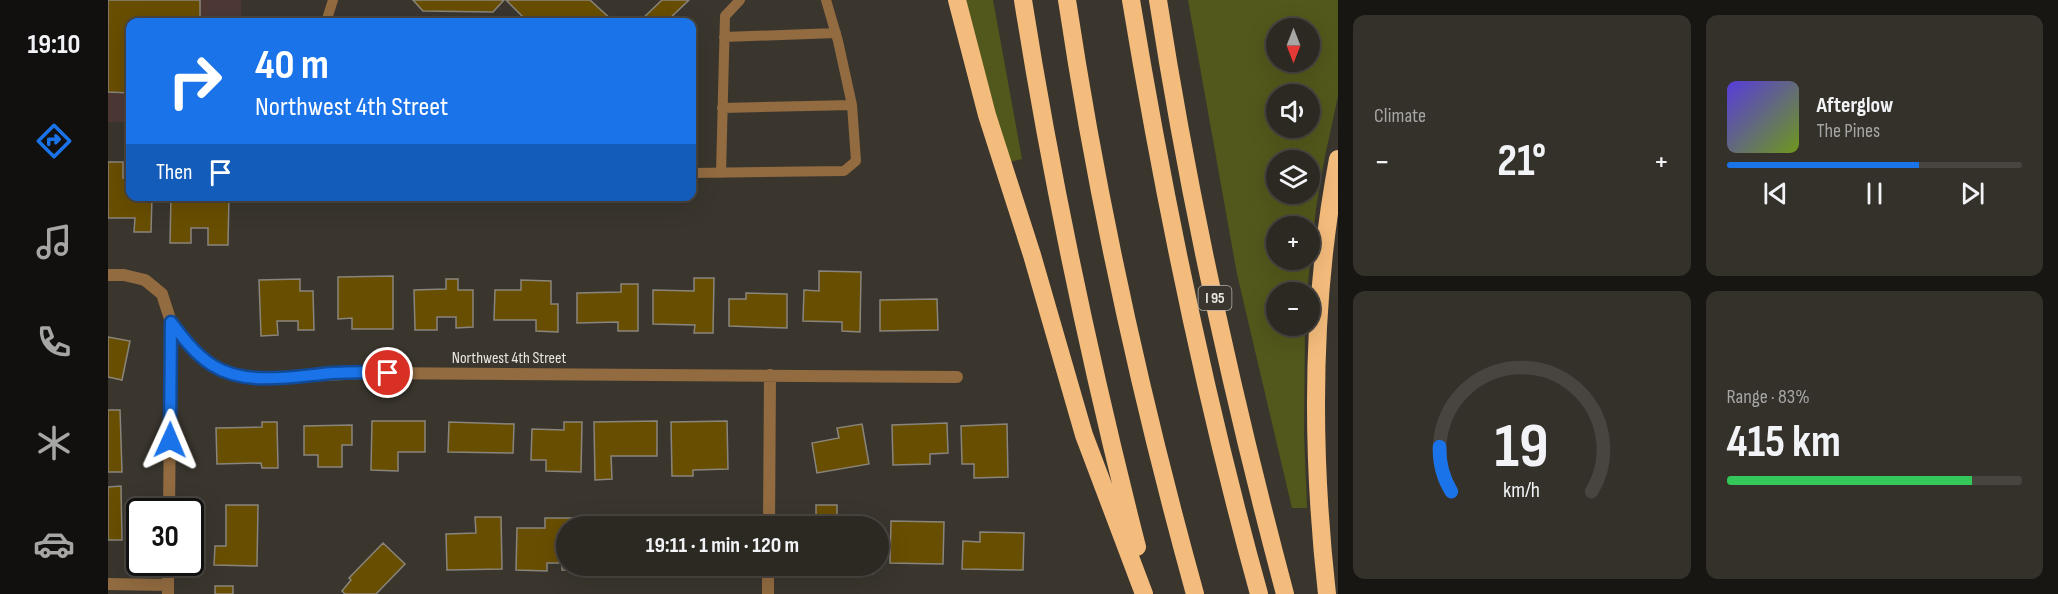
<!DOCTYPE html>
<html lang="en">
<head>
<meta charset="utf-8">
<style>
  :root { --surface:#2c2822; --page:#34302a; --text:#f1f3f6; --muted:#a6a6a5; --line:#484440; --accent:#1a73e8 }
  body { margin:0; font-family:"Sofia Sans Condensed",sans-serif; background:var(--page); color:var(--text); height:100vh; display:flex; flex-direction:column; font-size:22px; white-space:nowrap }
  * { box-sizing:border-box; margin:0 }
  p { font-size:20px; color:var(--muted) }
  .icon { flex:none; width:33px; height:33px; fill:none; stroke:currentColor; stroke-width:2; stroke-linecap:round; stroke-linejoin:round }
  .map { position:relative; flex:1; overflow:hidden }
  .side { display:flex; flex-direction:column; gap:15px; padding:15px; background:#181613; width:720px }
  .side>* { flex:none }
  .guide { position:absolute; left:18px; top:18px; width:570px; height:183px; border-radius:12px; box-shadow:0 6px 24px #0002,0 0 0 2px var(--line); background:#1a73e8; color:#fff; overflow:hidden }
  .needle { width:39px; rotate:180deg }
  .buttons { position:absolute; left:1158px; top:18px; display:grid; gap:12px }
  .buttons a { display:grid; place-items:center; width:54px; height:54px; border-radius:50%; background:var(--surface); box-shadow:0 6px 24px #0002,0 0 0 2px var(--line); font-size:30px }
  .speed { position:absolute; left:18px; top:498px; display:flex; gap:12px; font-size:30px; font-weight:700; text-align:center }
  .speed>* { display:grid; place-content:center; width:78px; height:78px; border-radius:50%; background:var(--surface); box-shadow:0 6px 24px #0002,0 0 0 2px var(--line); line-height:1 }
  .speed .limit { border:3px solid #111; border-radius:9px; background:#fff; color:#111 }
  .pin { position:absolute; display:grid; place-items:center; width:51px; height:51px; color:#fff; margin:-26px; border:3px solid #fff; border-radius:50%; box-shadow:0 2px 6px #0007 }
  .me { position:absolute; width:66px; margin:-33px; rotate:1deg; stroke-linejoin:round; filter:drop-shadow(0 0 4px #0008) }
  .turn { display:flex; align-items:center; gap:21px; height:126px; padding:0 30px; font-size:27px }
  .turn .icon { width:78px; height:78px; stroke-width:2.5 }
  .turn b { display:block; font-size:42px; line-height:51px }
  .then { display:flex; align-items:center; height:57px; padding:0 30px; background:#0003; gap:12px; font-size:22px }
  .big { font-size:45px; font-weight:700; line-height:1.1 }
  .side .card { flex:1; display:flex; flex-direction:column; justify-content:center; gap:9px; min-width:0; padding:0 21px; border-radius:12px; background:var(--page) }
  .side .dial { align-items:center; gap:0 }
  .dial svg { height:156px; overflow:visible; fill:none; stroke:var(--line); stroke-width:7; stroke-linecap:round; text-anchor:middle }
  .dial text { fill:var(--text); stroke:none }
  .song { display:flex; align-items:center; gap:18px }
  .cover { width:72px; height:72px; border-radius:9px; background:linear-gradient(135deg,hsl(250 70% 55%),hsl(80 70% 35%)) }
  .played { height:6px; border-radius:3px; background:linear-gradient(90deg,var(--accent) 65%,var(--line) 65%) }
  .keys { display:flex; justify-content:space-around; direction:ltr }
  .heat { display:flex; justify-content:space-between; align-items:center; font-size:33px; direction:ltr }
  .charge { height:9px; border-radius:4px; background:linear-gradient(90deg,#34c759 83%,var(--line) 0) }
  .side .tiles { flex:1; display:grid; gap:15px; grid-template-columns:repeat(2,1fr) }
  .trip { position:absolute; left:448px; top:516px; width:333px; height:60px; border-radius:30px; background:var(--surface); box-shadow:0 6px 24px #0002,0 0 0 2px var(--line); font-weight:700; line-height:60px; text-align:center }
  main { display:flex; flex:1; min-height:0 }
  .dock { display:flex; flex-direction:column; width:108px; justify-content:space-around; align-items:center; background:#12100e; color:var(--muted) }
  .dock .icon { width:42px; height:42px }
  .dock .current { color:var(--accent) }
  .dock b { font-size:27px; color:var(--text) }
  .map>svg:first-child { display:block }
  .commercial { fill:#4d3835 }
  .green { fill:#52581b; fill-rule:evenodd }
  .building { fill:#684e01; stroke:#8a857c; stroke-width:1.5 }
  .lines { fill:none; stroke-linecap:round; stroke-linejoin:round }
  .lane { stroke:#926b40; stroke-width:10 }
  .street { stroke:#926b40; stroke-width:12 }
  .highway { stroke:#f4bc7c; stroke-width:18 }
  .route-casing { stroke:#114b97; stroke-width:15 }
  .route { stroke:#1a73e8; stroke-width:10 }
  .labels { text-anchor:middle; stroke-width:6; stroke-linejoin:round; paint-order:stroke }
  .shield { fill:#3a362e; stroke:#b4b1ab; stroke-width:1.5 }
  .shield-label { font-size:15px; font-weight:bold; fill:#e9e6e1 }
  .street-label { font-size:16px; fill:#e9e6e1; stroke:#3a362e }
</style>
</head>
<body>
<main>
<nav class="dock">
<b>19:10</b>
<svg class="icon current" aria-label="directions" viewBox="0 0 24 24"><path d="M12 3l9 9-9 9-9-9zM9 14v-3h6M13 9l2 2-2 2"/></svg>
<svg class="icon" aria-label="music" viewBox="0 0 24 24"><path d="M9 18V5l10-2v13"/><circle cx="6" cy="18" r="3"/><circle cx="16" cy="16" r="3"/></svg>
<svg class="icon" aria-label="phone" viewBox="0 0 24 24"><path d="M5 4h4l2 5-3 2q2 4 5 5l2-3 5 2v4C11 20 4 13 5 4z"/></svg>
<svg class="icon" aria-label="climate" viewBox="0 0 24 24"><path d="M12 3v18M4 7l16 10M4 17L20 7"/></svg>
<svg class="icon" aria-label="car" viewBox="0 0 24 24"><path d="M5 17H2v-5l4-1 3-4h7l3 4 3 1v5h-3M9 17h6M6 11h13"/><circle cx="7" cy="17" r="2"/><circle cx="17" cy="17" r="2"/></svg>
</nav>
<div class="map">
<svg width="1230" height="594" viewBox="0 0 1230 594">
  <rect width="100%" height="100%" fill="#3a362e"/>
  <path class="commercial" d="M 0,0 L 133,0 L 133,22 L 22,22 L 22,122 L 0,122 Z"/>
  <path class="green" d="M 858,0 L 885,0 L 914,159 L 899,163 Z
    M 1080,0 L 1230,0 L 1230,96 L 1217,156 L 1208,208 L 1199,292 L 1168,292 L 1168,326 L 1197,326 L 1196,434 L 1199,508 L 1184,508 L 1129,274 ZM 1168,28 L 1202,28 L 1202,62 L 1168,62 ZM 1168,94 L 1202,94 L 1202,128 L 1168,128 ZM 1168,160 L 1202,160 L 1202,194 L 1168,194 ZM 1168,226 L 1202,226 L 1202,260 L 1168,260 Z"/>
  <path class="building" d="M 0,0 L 92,0 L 92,22 L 22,22 L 22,93 L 0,92 Z
    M 305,0 L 396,0 L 385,12 L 315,11 Z
    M 398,0 L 482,0 L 506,22 L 420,22 Z
    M 554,0 L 581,0 L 558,22 L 531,22 Z
    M 0,162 L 15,162 L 15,178 L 22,178 L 22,196 L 44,196 L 43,232 L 26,232 L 27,218 L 0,218 Z
    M 63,196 L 121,196 L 120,245 L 100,245 L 100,228 L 83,228 L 83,243 L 62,243 Z
    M 711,271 L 753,272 L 752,332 L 734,331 L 734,322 L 695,321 L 696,290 L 711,291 Z
    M 285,276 L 285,329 L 244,329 L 244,318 L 230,319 L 230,277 Z
    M 586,278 L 606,278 L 605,333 L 586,333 L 587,325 L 545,324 L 545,290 L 586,291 Z
    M 192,279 L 192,291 L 205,291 L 206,330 L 190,330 L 190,321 L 169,321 L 170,335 L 153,336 L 151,280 Z
    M 338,279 L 350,279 L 350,290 L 365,290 L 365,327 L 348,328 L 348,317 L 329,317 L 329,330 L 307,330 L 306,290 L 338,289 Z
    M 413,280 L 443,281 L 443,304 L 450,304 L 450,332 L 428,331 L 428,320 L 386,320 L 387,290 L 413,290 Z
    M 513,284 L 530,284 L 530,331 L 510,331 L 510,322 L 469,323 L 469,293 L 513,292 Z
    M 638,293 L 679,294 L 679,328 L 621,326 L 621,299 L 638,299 Z
    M 829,299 L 830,330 L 772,331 L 772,300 Z
    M 0,337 L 22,341 L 14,380 L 0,377 Z
    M 0,410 L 12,410 L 14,472 L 0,472 Z
    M 264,421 L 317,421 L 317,452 L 290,452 L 290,471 L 263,470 Z
    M 549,421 L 549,456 L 503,456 L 504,479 L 487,480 L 486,422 Z
    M 619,421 L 620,469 L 585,470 L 585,476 L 564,476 L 563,422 Z
    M 154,422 L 169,422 L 170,468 L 154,468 L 153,463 L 109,464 L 108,428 L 154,427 Z
    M 341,422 L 406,424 L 405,453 L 340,452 Z
    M 456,422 L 474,422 L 473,472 L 438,471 L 438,460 L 423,460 L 424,429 L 456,430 Z
    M 839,423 L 840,453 L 822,454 L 822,464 L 785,465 L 784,425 Z
    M 754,424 L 761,464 L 709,473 L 704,443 L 731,438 L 729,428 Z
    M 899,424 L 900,477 L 866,478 L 866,464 L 854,464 L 853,426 Z
    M 244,425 L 244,445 L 234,445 L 234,467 L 210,467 L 210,455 L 196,455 L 196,426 Z
    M 13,486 L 14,540 L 0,540 L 0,487 Z
    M 118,505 L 150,505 L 149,566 L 106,565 L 107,546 L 118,546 Z
    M 708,505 L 729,505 L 729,526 L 708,526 Z
    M 367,517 L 393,517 L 394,569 L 339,570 L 338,534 L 368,533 Z
    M 437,518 L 468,518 L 468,526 L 459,526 L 459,566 L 468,566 L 468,570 L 454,570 L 454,563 L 439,563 L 439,571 L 408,570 L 409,528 L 437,528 Z
    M 563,518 L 619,519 L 619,526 L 563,526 Z
    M 507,520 L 542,520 L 542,526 L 507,526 Z
    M 783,521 L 836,522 L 835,564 L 782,563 Z
    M 872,532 L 916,533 L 915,570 L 854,569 L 855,541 L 872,542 Z
    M 275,543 L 297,564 L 268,594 L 237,594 L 234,591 L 243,580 L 241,578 Z
    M 484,566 L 503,566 L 503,571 L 484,571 Z
    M 526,566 L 543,566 L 543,571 L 526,572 Z
    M 563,566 L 618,566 L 618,573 L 563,573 Z
    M 709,566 L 764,566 L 765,574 L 709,575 Z
    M 107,586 L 125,586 L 125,594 L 107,594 Z"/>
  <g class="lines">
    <path class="lane" d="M 218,22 L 225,0
      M 616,37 L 728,33
      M 614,108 L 744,105
      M 584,173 L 736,171 L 748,161 L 744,105 L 730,41 L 718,0
      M 613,173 L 617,16 L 632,0"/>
    <path class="street" d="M 0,275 L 16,275 L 37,280 L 54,294 L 63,322 L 88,354 L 106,366 L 125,375 L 158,378 L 257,373 L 849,377
      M 61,512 L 63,322
      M 661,526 L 662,375
      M 0,584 L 60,585
      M 60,594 L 60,562
      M 660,594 L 660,566"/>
    <path class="highway" d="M 849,0 L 879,115 L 924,255 L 976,435 L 1036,594
      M 915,0 C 944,184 983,366 1029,547
      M 959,0 C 989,200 1033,399 1087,594
      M 1023,0 C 1056,199 1097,399 1151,594
      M 1050,0 C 1081,200 1125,399 1177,594
      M 1219,594 C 1203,451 1203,301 1230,159"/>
  </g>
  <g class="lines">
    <defs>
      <path id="route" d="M 62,440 L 63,322 C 75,338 87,354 104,365 C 138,387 187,376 225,373 C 244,372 262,372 280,373"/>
    </defs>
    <use href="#route" class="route-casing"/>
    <use href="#route" class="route"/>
  </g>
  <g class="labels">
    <rect class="shield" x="1090.5" y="286" width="33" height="24" rx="4.5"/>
    <g class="shield-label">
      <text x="1107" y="303">I 95</text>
    </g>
    <g class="street-label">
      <text x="401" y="363">Northwest 4th Street</text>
    </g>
  </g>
</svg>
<div class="buttons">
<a><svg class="needle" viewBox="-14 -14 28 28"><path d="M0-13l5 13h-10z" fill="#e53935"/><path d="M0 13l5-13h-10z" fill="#a6a6a5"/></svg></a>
<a><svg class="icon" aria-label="sound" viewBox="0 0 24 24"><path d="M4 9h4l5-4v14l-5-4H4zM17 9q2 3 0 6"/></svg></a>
<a><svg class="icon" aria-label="layers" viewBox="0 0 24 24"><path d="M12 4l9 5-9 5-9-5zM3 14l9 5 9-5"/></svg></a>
<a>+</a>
<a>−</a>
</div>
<div class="speed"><div class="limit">30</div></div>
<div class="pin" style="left:280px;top:373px;background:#d93025"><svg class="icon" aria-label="arrive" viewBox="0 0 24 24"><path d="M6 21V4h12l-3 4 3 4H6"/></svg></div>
<svg class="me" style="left:62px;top:440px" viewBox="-20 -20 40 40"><path d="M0-17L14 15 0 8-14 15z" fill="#1a73e8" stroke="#fff" stroke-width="4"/></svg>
<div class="trip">19:11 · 1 min · 120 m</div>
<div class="guide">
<div class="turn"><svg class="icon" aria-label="right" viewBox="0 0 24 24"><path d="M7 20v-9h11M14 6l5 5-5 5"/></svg><div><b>40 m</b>Northwest 4th Street</div></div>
<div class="then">Then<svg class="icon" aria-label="arrive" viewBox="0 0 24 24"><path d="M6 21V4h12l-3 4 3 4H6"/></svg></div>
</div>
</div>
<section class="side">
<div class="tiles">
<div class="card"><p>Climate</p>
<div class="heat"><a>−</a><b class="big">21°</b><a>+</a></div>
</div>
<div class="card">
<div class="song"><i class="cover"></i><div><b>Afterglow</b><p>The Pines</p></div></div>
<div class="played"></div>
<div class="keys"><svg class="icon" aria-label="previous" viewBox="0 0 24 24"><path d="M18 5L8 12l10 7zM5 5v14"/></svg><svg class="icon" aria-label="pause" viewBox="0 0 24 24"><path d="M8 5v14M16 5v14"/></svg><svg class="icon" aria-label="next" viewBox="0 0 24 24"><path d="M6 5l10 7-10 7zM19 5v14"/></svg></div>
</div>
<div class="card dial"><svg viewBox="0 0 100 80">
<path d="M14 69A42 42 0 1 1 86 69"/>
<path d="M14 69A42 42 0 0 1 8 46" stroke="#1a73e8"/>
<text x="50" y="56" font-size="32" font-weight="700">19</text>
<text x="50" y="72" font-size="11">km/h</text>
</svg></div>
<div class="card"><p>Range · 83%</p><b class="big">415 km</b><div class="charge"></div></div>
</div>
</section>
</main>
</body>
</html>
